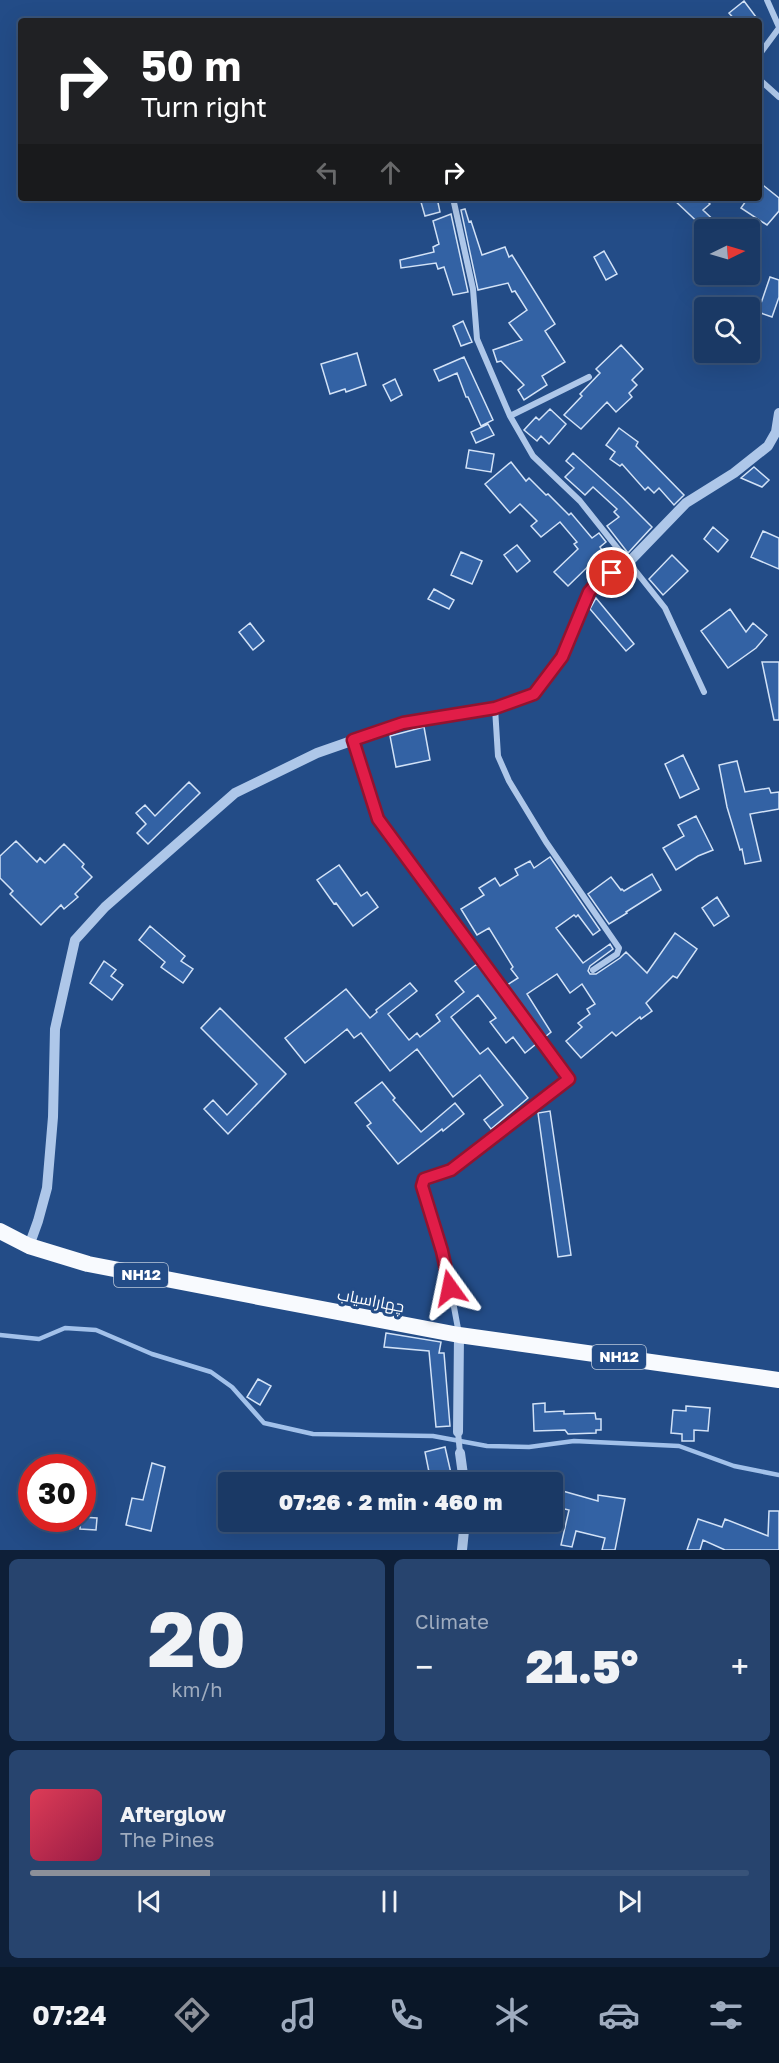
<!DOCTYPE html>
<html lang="en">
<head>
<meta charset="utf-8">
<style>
  :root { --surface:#1a3965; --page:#27446e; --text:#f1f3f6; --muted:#9facbf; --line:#385379; --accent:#8c9099 }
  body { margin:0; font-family:"Golos Text",Cairo,sans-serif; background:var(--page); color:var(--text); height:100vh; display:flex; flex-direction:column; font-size:22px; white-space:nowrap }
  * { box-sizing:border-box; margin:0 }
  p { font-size:20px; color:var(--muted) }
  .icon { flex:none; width:33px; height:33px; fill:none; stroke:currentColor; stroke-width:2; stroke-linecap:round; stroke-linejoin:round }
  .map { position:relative; height:1550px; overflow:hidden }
  .panel { display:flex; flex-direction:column; gap:9px; padding:9px; background:#0e1f38; flex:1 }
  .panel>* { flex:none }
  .guide { position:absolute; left:18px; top:18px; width:744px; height:183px; border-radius:6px; box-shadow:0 6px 24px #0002,0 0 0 2px var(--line); background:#202124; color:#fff; overflow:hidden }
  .needle { width:39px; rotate:85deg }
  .fabs { position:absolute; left:694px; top:219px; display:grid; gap:12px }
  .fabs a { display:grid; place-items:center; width:66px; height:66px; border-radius:6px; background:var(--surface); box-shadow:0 6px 24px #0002,0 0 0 2px var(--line); font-size:30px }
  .speed { position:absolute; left:18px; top:1454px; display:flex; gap:12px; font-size:30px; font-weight:700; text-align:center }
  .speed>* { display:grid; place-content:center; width:78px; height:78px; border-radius:50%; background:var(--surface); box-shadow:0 6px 24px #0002,0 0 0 2px var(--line); line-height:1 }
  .speed .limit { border:9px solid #d22; background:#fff; color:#111 }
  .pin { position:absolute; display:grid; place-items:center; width:51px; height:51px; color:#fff; margin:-26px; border:3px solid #fff; border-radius:50%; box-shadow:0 2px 6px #0007 }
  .me { position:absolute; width:66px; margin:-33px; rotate:348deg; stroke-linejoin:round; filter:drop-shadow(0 0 4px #0008) }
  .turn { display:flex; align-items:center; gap:21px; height:126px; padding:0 24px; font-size:27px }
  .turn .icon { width:78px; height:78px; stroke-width:2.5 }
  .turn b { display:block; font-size:42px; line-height:51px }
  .lanes { display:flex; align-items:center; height:57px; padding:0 24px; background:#0003; justify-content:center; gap:30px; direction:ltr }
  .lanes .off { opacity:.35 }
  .big { font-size:45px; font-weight:800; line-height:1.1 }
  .panel .card { flex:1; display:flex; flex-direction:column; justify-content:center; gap:9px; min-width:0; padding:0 21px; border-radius:9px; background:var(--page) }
  .panel .dial { align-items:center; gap:0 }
  .dial b { font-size:78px; line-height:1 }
  .song { display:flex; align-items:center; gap:18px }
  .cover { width:72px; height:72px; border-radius:9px; background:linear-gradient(135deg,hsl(350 70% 55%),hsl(340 70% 35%)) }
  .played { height:6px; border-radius:3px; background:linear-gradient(90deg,var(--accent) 25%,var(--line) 25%) }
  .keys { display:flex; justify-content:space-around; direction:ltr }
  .heat { display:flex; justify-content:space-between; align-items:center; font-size:33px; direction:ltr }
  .panel .tiles { flex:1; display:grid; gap:9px; grid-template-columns:1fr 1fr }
  .card:last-child { grid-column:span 2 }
  .trip { position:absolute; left:218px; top:1472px; width:345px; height:60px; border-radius:6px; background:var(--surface); box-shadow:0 6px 24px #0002,0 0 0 2px var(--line); font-weight:800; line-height:60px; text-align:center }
  .tabs { display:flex; height:96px; justify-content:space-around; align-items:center; background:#0a1728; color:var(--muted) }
  .tabs .icon { width:42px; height:42px }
  .tabs .active { color:var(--accent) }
  .tabs b { font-size:27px; color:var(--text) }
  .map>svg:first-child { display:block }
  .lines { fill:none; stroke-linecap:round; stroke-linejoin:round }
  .stream { stroke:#a2c1ea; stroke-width:4.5 }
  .building { fill:#3362a4; stroke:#d2e2f7; stroke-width:1.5 }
  .minor { stroke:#aec7e9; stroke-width:6 }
  .tertiary { stroke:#aec7e9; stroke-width:10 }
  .trunk { stroke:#f8fafe; stroke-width:16 }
  .route-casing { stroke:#92132f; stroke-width:15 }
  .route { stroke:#e11d48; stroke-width:10 }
  .labels { text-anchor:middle; stroke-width:6; stroke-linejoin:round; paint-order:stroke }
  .shield { fill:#234c87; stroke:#bdc9db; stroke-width:1.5 }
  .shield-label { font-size:15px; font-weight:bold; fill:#fff }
  .street-label { font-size:16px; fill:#fff; stroke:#234c87 }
</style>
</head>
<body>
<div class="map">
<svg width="779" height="1550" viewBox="0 0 779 1550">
  <rect width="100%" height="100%" fill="#234c87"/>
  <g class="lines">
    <path class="stream" d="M 0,1335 L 39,1339 L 65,1328 L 96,1330 L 152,1354 L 211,1372 L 232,1387 L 264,1423 L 313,1434 L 433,1436 L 487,1446 L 529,1447 L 574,1441 L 679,1446 L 734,1466 L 779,1475"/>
  </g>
  <path class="building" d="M 744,1 L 759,21 L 736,21 L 729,13 Z
    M 759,182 L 779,198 L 779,211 L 767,225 L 741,208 L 748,198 L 759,198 Z
    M 437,198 L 440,212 L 425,216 L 421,202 Z
    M 672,198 L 704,198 L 710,204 L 703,210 L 724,230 L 706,230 Z
    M 465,209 L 469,222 L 471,221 L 482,255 L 505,247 L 509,257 L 512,255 L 555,324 L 545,331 L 565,362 L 542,376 L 547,385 L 524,400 L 518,390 L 524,385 L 501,361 L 497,362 L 493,350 L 522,340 L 509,323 L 527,310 L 515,291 L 512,292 L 508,283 L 478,290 L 461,210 Z
    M 451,214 L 468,292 L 453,295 L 444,267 L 438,269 L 436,263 L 401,268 L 400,260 L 434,252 L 433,247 L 439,244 L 433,221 Z
    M 604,251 L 617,274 L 606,280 L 594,257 Z
    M 770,277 L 779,280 L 779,297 L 772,317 L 758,312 Z
    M 463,321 L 472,342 L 461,346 L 453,326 Z
    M 621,345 L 643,369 L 632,380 L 637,385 L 629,393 L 632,397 L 616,412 L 607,402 L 581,429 L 564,415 L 582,396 L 580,394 L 600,373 L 596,369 Z
    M 357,353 L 366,385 L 346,392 L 345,389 L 330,394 L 321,364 Z
    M 464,357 L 493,420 L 481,426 L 468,397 L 466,397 L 457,373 L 439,381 L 434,370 Z
    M 395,379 L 402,395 L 391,401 L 383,385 Z
    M 550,409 L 566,424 L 549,444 L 541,436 L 537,441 L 524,430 L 536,417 L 539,420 Z
    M 488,424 L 494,435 L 476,443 L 471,432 Z
    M 619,428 L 638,442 L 636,446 L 684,495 L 674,505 L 659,488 L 654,493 L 648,487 L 645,490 L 622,464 L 620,466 L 610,459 L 615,452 L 606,445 Z
    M 469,450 L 494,454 L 491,472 L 466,468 Z
    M 573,453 L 623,498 L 652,527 L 628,553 L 607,526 L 619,517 L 614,512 L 617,509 L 593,487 L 585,495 L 565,477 L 574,468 L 566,461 Z
    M 511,462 L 526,481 L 529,478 L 546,495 L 548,494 L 569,515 L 571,513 L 592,538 L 599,533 L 606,542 L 600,547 L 603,552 L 568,586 L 554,572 L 578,549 L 574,544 L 577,542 L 560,522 L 541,537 L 531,526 L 537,521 L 520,504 L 510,513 L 485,484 Z
    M 754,467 L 769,480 L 762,487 L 741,478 Z
    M 713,527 L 728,540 L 718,552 L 704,539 Z
    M 763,531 L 779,538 L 779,569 L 751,557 Z
    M 517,545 L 530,561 L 517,572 L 504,555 Z
    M 461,552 L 482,561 L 472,584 L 451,575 Z
    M 672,555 L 688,571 L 663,595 L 649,579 Z
    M 434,589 L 454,600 L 449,609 L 428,599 Z
    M 596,598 L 634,644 L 626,651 L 590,609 Z
    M 730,609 L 746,632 L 753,623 L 767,635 L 756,648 L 728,668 L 701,631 Z
    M 250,623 L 264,641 L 253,650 L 239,632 Z
    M 762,662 L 779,662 L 779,720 L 774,720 Z
    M 424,727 L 430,760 L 396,767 L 390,736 Z
    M 683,755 L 699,789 L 680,798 L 665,764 Z
    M 737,761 L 745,792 L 769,788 L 771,793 L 779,792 L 779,809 L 750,814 L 761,861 L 745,864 L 742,849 L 740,850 L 727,807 L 719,765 Z
    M 189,782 L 200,793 L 148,844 L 137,833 L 146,824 L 136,813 L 145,805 L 155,816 Z
    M 696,816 L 713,850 L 698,856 L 676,870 L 663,848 L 684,836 L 678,825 Z
    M 16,841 L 37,862 L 40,858 L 45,863 L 64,844 L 84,864 L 82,867 L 92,877 L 75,894 L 78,897 L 64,909 L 61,905 L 41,925 L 10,894 L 13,891 L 0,878 L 0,856 Z
    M 550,857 L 600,930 L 593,935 L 578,915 L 576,917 L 574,915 L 556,928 L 583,963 L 610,944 L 613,949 L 590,966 L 588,971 L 590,974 L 596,974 L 620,958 L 626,952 L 647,973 L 675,933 L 697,949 L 677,978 L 673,976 L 646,1003 L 652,1011 L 641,1019 L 640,1017 L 616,1036 L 612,1032 L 581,1058 L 566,1041 L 582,1027 L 578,1023 L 590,1014 L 587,1009 L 595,1004 L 582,984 L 570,993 L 557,974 L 527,994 L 551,1032 L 545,1037 L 507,985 L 518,978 L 511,969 L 513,967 L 489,928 L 477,935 L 461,909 L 484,895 L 479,888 L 495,878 L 500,886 L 518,875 L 515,869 L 530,861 L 534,868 Z
    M 339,865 L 361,896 L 367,892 L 378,907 L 353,926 L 336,903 L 334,904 L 317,880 Z
    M 652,874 L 661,890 L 626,912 L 627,913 L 609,924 L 588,894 L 611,877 L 621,890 L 622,889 L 624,891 Z
    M 717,897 L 729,916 L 714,926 L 702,908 Z
    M 150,926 L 185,956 L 181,961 L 193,969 L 183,983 L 161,967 L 165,962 L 139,940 Z
    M 104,961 L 116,970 L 111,976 L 123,985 L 112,1000 L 90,983 Z
    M 477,964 L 536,1044 L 525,1053 L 513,1037 L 506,1043 L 490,1022 L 496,1018 L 478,995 L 451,1017 L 480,1054 L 488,1048 L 528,1098 L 491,1129 L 484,1120 L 503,1105 L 480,1075 L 453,1097 L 417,1049 L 390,1071 L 361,1033 L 354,1038 L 347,1029 L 305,1063 L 285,1038 L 346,989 L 370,1018 L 377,1012 L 376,1010 L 410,983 L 417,991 L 388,1014 L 409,1040 L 417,1033 L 420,1037 L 440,1021 L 436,1015 L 464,992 L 455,981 Z
    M 220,1008 L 286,1074 L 228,1134 L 204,1109 L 213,1100 L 227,1115 L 257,1084 L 201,1028 Z
    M 382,1082 L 395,1098 L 393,1100 L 421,1132 L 455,1103 L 464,1114 L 443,1131 L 442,1129 L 398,1164 L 367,1126 L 371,1123 L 355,1103 Z
    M 550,1111 L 571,1255 L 558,1257 L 538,1113 Z
    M 386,1333 L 441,1342 L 439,1353 L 444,1353 L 450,1426 L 436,1427 L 429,1351 L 384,1347 Z
    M 258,1379 L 271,1386 L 260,1405 L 247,1397 Z
    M 545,1403 L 545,1412 L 564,1411 L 564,1414 L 595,1413 L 596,1419 L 601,1419 L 601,1430 L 596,1430 L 596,1433 L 568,1434 L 565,1430 L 534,1431 L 533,1404 Z
    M 686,1406 L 710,1408 L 708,1431 L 694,1430 L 694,1441 L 682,1441 L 682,1434 L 671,1433 L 673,1410 L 686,1411 Z
    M 445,1447 L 453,1482 L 431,1482 L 425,1452 Z
    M 152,1463 L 165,1467 L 151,1531 L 126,1525 L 132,1498 L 143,1500 Z
    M 552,1488 L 598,1501 L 598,1495 L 625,1499 L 615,1550 L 602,1550 L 605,1538 L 576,1531 L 572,1547 L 561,1545 L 569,1510 L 552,1506 Z
    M 769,1511 L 779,1511 L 779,1550 L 725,1550 L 703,1540 L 700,1550 L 687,1550 L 698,1519 L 722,1527 L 725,1519 L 768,1536 Z
    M 82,1517 L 97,1518 L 96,1530 L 80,1529 L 81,1518 Z"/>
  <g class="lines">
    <path class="minor" d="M 767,0 L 779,27
      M 759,55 L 779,28
      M 759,79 L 779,97
      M 453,198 L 473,289 L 477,339 L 510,416 L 533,456 L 580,501 L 665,608 L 704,692
      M 510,416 L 589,377
      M 495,708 L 498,756 L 509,781 L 546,842 L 619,948 L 617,954 L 593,970
      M 353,740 L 378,819 L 569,1079 L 451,1170 L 424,1179 L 422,1186 L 446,1264 L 459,1334
      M 458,1432 L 460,1453"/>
    <path class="tertiary" d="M 29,1246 L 38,1221 L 47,1188 L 53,1117 L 55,1029 L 75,940 L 105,907 L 235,793 L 317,753 L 403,723 L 495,708 L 534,694 L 563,657 L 589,592 L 595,585 L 629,562 L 686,503 L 734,473 L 768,446 L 776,432 L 779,413
      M 458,1432 L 459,1335
      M 460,1453 L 464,1482
      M 462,1550 L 465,1521"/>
    <path class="trunk" d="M 0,1231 L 29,1246 L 88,1264 L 254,1296 L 459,1335 L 779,1380"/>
  </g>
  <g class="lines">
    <defs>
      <path id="route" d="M 450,1288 L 442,1251 L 422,1186 L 424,1179 L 451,1170 L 569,1079 L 378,819 L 353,740 L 403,723 L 495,708 L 534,694 L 562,657 L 589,592 L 595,585 L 612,573"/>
    </defs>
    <use href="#route" class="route-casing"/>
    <use href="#route" class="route"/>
  </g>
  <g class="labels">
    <g class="shield">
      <rect x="114" y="1263" width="54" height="24" rx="4.5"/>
      <rect x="592" y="1345" width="54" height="24" rx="4.5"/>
    </g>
    <g class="shield-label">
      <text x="141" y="1280">NH12</text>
      <text x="619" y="1362">NH12</text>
    </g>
    <g class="street-label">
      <text transform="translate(371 1300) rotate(11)" y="6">چهاراسیاب</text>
    </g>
  </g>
</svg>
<div class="fabs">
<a><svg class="needle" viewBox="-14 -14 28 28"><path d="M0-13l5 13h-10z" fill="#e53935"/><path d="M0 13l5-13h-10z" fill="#9facbf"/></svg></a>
<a><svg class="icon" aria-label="search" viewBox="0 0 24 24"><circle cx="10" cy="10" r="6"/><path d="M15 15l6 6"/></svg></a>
</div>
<div class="speed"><div class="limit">30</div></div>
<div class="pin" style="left:612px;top:573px;background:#d93025"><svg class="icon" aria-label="arrive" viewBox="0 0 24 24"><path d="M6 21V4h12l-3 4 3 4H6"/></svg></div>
<svg class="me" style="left:450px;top:1288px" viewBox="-20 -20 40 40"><path d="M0-17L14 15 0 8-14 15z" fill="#e11d48" stroke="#fff" stroke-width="4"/></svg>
<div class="trip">07:26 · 2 min · 460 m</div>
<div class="guide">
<div class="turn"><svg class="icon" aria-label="right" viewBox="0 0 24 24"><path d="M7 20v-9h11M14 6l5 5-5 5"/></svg><div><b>50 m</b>Turn right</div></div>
<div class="lanes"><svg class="icon off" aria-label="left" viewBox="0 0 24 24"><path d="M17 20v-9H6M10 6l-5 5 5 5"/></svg><svg class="icon off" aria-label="ahead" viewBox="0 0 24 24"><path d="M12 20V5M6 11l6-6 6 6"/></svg><svg class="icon" aria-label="right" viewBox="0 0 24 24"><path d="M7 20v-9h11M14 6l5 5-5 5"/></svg></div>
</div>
</div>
<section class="panel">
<div class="tiles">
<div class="card dial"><b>20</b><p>km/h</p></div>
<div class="card"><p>Climate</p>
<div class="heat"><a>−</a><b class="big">21.5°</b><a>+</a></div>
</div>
<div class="card">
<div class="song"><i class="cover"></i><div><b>Afterglow</b><p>The Pines</p></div></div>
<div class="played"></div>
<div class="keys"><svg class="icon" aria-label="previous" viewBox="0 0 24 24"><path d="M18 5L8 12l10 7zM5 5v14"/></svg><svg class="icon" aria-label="pause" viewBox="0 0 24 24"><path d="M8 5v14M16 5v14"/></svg><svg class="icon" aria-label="next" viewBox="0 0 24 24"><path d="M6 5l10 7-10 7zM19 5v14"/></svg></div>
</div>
</div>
</section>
<nav class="tabs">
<b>07:24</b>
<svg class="icon active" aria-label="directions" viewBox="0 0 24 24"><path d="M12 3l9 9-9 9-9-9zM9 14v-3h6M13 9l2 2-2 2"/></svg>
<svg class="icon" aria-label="music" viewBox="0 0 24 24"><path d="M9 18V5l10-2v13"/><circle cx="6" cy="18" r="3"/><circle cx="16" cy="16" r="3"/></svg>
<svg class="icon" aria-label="phone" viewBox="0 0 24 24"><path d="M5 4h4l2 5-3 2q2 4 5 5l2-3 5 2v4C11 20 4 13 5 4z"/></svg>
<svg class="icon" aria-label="climate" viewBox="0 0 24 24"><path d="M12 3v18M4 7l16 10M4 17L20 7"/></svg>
<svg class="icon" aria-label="car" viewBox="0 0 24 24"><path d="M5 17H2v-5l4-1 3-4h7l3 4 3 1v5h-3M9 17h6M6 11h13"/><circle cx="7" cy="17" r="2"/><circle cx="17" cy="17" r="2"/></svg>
<svg class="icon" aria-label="filters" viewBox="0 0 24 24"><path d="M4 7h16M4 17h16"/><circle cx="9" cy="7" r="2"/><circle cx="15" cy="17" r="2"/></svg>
</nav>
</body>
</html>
